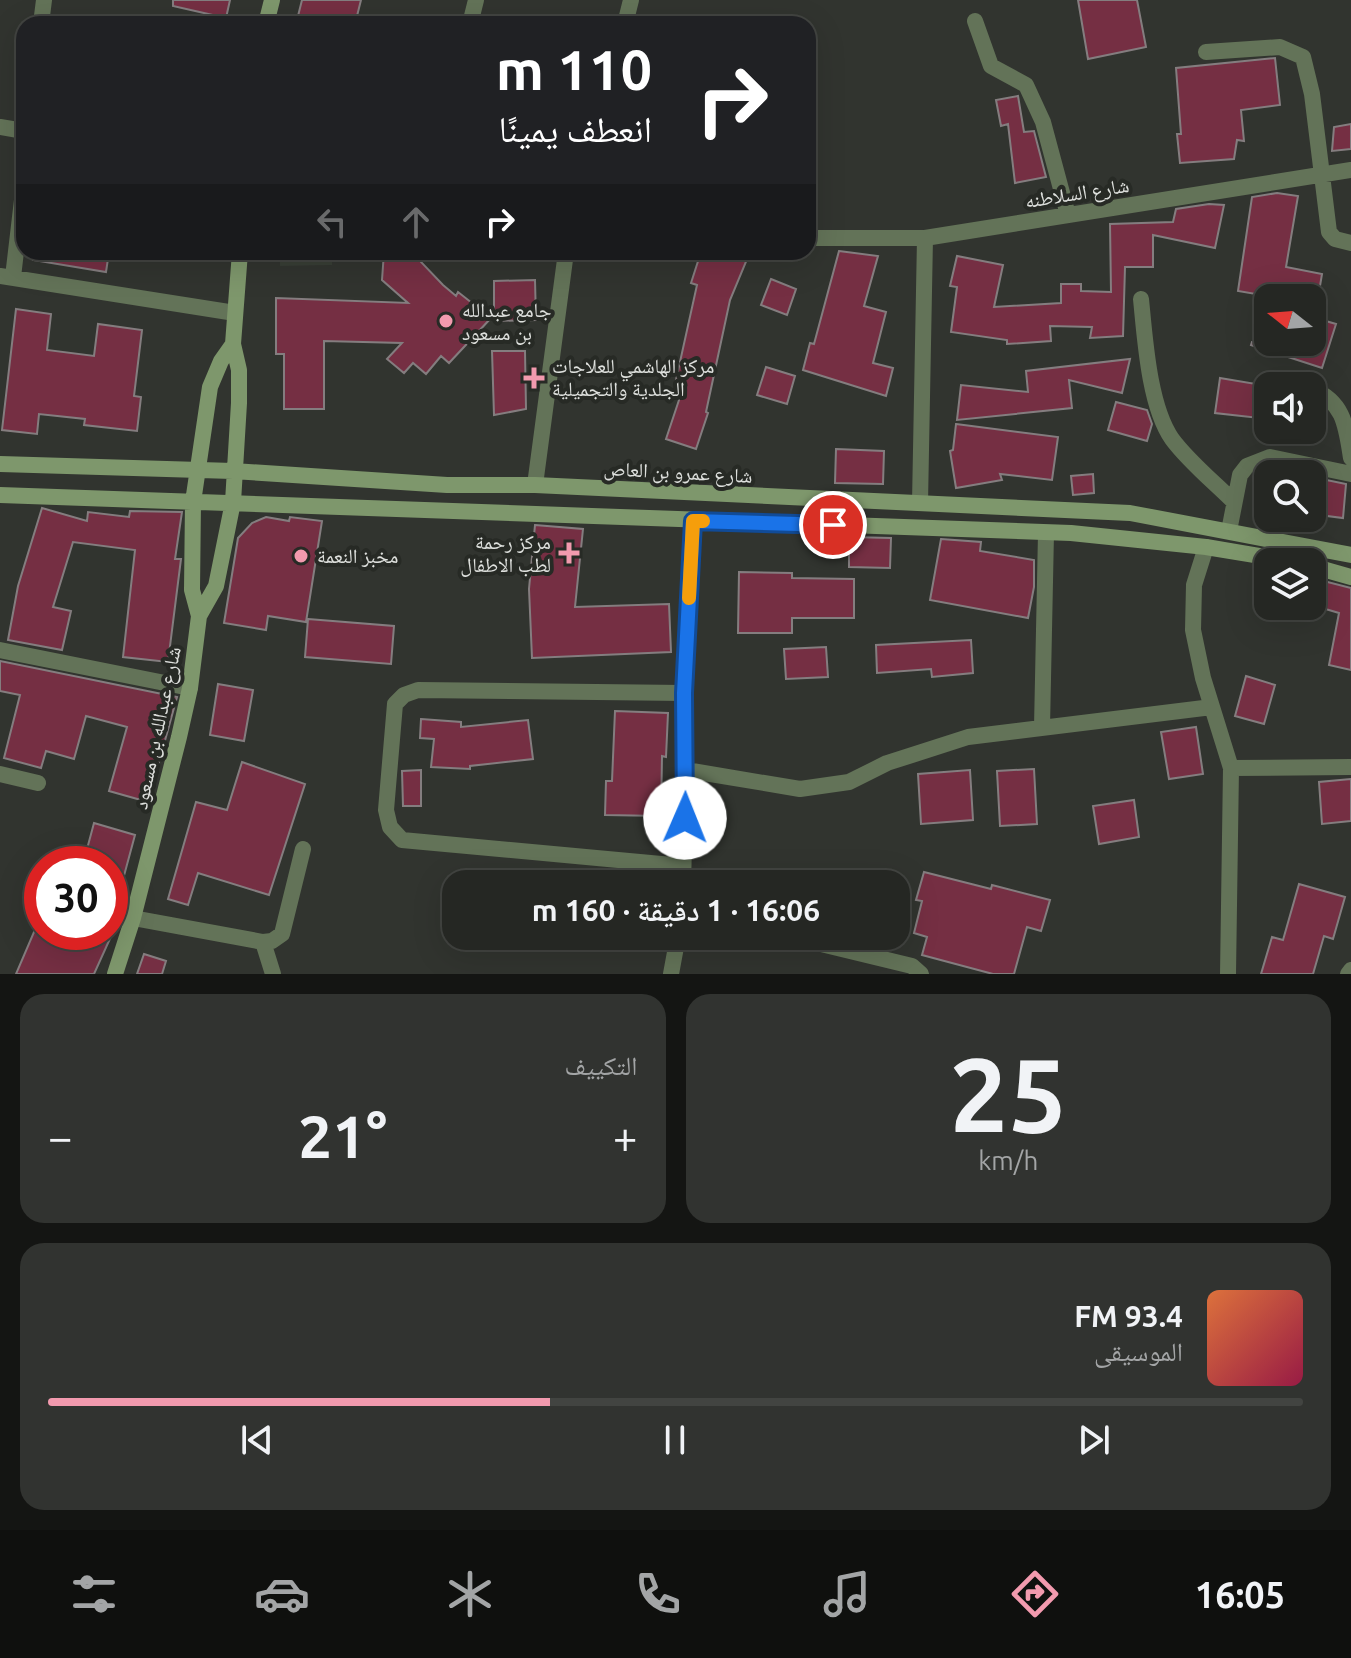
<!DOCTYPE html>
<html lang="ar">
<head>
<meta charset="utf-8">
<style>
  :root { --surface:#252723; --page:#313330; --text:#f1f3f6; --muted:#a3a5a6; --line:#424441; --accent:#f29aae }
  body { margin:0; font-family:Ubuntu,"Noto Naskh Arabic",sans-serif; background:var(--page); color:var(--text); direction:rtl; height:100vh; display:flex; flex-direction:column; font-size:30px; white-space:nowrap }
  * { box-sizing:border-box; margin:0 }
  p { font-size:26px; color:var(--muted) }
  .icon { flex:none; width:44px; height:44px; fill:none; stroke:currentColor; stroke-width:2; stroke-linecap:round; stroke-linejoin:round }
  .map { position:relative; height:974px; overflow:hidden; direction:ltr }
  .details { display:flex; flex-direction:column; gap:20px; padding:20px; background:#141513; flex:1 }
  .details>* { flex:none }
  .banner { position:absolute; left:16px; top:16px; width:800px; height:244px; border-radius:24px; box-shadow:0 8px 32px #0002,0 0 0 2px var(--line); direction:rtl; background:#202124; color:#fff; overflow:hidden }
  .needle { width:52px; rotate:287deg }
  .fabs { position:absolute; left:1254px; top:284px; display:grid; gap:16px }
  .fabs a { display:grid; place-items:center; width:72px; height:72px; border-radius:16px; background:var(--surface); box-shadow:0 8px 32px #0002,0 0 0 2px var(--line); font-size:40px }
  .speed { position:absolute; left:24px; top:846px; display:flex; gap:16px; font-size:40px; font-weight:700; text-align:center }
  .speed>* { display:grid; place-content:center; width:104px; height:104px; border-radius:50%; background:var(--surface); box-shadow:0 8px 32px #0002,0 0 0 2px var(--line); line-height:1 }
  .speed .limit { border:12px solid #d22; background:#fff; color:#111 }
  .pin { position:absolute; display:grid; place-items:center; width:68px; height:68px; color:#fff; margin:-34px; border:4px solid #fff; border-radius:50%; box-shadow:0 2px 8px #0007 }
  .me { position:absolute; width:88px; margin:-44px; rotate:1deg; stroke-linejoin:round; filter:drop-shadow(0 0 6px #0008) }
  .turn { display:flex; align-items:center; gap:28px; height:168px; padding:0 32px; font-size:36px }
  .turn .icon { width:104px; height:104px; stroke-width:2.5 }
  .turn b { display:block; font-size:56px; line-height:68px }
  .lanes { display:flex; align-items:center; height:76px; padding:0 32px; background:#0003; justify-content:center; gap:40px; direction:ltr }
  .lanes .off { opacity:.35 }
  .big { font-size:60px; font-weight:600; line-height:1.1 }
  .details .tile { flex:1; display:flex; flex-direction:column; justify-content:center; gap:12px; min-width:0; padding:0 28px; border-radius:24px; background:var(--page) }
  .details .dial { align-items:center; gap:0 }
  .dial b { font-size:104px; line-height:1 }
  .song { display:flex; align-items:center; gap:24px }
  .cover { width:96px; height:96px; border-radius:12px; background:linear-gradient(135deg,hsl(20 70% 55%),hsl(340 70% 35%)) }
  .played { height:8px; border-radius:4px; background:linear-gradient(90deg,var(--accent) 40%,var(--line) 40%) }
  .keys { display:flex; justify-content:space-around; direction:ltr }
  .heat { display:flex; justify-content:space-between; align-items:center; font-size:44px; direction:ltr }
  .details .tiles { flex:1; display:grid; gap:20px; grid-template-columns:1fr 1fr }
  .tile:last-child { grid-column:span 2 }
  .trip { position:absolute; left:442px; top:870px; width:468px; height:80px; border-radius:24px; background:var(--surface); box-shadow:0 8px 32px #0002,0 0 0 2px var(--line); font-weight:600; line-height:80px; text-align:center; direction:rtl }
  .dock { display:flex; height:128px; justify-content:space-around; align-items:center; background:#0f100e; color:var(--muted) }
  .dock .icon { width:56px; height:56px }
  .dock .selected { color:var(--accent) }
  .dock b { font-size:36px; color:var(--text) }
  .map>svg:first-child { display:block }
  .built { fill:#383e35 }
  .building { fill:#752f43; stroke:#847d7f; stroke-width:2 }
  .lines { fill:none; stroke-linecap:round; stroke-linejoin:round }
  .street { stroke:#637358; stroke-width:16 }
  .secondary { stroke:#7e976c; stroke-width:16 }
  .route-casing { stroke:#114b97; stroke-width:20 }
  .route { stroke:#1a73e8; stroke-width:14 }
  .slow { stroke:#f59e0b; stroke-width:14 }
  .poi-dot { fill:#f29aae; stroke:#272a25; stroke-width:3 }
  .labels { text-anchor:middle; stroke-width:8; stroke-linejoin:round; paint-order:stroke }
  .street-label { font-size:20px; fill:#dee0dd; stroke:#272a25 }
  .poi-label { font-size:20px; fill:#dee0dd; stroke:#272a25; text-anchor:start }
</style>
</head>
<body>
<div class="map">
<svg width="1351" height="974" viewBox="0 0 1351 974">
  <rect width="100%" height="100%" fill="#31342f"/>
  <path class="built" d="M 280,252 L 332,252 L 332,265 L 280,266 Z"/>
  <path class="building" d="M 173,0 L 230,0 L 226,18 L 173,6 Z
    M 302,0 L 361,0 L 355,24 L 296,24 Z
    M 1078,0 L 1137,0 L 1146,47 L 1088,59 Z
    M 1275,58 L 1280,105 L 1241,110 L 1244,141 L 1237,140 L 1234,159 L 1180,163 L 1177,134 L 1181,134 L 1176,68 Z
    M 1018,96 L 1024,132 L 1034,131 L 1046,177 L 1015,183 L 1008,124 L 1001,126 L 996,100 Z
    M 1351,124 L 1351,149 L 1332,151 L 1334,127 Z
    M 1277,193 L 1298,196 L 1286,267 L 1322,274 L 1318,298 L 1279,298 L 1238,291 L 1252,197 Z
    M 1209,204 L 1224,205 L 1215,248 L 1153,235 L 1153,267 L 1125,267 L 1123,336 L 1090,338 L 1092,327 L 1050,326 L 1051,341 L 1007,344 L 1007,340 L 951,332 L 957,287 L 950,286 L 957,256 L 1003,265 L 994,307 L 1061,303 L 1061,284 L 1081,284 L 1081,291 L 1111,292 L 1110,224 L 1173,222 L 1176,209 Z
    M 839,251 L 878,256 L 864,306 L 886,312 L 873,363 L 893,368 L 886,396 L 803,370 L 810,343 L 814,344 Z
    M 34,252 L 109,252 L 106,272 L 33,260 Z
    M 384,252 L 426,252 L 420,261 L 443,285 L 456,296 L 458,292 L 491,318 L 449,363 L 441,356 L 426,374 L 413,363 L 404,373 L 387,359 L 402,343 L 324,341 L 324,409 L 284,409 L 284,354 L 276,354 L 276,298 L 408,303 L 382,280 Z
    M 701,252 L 750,252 L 730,300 L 706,412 L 708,413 L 696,449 L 666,439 L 685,382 L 676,380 L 697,285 L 691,283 Z
    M 771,279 L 796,289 L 787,315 L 761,305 Z
    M 535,280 L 536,320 L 494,321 L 494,281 Z
    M 16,309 L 51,314 L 47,350 L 94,356 L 98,324 L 142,330 L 134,396 L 141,397 L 137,431 L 84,425 L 85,419 L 39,414 L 37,434 L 2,430 Z
    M 1312,317 L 1336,324 L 1322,368 L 1251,345 L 1252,342 L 1312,342 Z
    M 492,351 L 525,351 L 526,409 L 494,415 Z
    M 1130,359 L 1122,393 L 1069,380 L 1072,408 L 957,420 L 961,385 L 1028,392 L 1026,371 Z
    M 766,367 L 795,376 L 787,404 L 757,395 Z
    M 1220,378 L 1268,386 L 1268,419 L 1215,413 Z
    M 1116,402 L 1147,410 L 1152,424 L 1147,441 L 1108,430 Z
    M 956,424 L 1058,437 L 1052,480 L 1000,474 L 1002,480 L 956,488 L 950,451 L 953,450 Z
    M 836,449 L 884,451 L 883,484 L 835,483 Z
    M 1093,474 L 1094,493 L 1073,495 L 1071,476 Z
    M 1312,477 L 1346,484 L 1343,518 L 1312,514 Z
    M 42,508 L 87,521 L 88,512 L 129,517 L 130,511 L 182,512 L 175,559 L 181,559 L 168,662 L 123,657 L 135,550 L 73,542 L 53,607 L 71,611 L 62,650 L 8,640 L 18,586 Z
    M 266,517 L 289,521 L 290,517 L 322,521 L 306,622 L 268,616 L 266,630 L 224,623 L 238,538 L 252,523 Z
    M 535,525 L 583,529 L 575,607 L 669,604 L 671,652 L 532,658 L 529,589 Z
    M 849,537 L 891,538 L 890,568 L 849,567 Z
    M 941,539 L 981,542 L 980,551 L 1034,560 L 1034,587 L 1028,618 L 930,600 Z
    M 739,572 L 792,573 L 792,578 L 854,579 L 854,618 L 792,618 L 792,633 L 738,633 Z
    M 1312,578 L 1351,588 L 1351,670 L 1329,665 L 1339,613 L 1312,605 Z
    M 308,619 L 394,626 L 391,664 L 305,657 Z
    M 971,640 L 973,673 L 932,677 L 931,669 L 877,673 L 876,645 Z
    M 826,647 L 828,677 L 786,679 L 784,649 Z
    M 0,661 L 177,697 L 148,802 L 109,791 L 127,727 L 86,716 L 74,759 L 46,751 L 41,768 L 4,758 L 20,695 L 0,691 Z
    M 1246,676 L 1275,685 L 1264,724 L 1235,716 Z
    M 218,684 L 253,690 L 244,741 L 210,735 Z
    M 615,711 L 668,713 L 666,757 L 662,756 L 661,816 L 605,815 L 606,781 L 612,781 Z
    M 421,719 L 461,722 L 461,727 L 528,720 L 533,759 L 470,766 L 470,769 L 431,767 L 434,739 L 420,738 Z
    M 1196,727 L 1203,774 L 1169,779 L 1161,732 Z
    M 242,762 L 305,784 L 269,895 L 198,873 L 188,905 L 168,899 L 196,802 L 227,810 Z
    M 1034,769 L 1037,824 L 1000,826 L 997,771 Z
    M 421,770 L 421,806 L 403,806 L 402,771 Z
    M 970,770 L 973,820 L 921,824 L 918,774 Z
    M 1351,779 L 1351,821 L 1322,824 L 1319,782 Z
    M 1134,800 L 1139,837 L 1099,844 L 1093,806 Z
    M 94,823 L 135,835 L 115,909 L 110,908 L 110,864 L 83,864 Z
    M 606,870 L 635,873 L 634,884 L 605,884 Z
    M 924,872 L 991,889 L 992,885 L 1050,900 L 1041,931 L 1027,927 L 1014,974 L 993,974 L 922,955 L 927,937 L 914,933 L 922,901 L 916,900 Z
    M 1299,884 L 1345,897 L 1333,939 L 1324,936 L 1313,974 L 1261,974 L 1272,937 L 1283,940 Z
    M 34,932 L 113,932 L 94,974 L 16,974 Z
    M 144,954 L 166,961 L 162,974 L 137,974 Z"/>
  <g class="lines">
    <path class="street" d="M 975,21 L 991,66 L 1026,85 L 1043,122 L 1068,215
      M 41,24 L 44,0
      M 470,24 L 476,0
      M 625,24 L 631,0
      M 1206,52 L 1280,47 L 1303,57 L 1312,94 L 1329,232 L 1335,239 L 1351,243
      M 0,127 L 24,131
      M 808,238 L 925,238 L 1351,170
      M 0,276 L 235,313
      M 13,277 L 24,183
      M 1141,299 C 1145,339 1149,406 1172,439 C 1189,462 1214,482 1234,502
      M 1297,383 L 1305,386
      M 1312,389 C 1344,402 1346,426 1351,458
      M 535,485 L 566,252
      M 920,503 L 925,238
      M 1229,531 L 1240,475 L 1247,466 L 1270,457 L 1351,474
      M 1206,547 L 1194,585 L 1193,630 L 1203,678 L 1231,768 L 1228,974
      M 0,650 L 190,688
      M 1042,727 L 1046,533
      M 1231,768 L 1351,767
      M 686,770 L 800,789 L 849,782 L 887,763 L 968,737 L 1212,707
      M 0,774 L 38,783
      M 683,866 L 402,840 L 390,827 L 386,810 L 395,704 L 404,695 L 418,690 L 684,693
      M 683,884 L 686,770 L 684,693 L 693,521
      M 133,918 L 263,942 L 272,941 L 282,934 L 303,849
      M 788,936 L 912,966 L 921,974
      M 263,942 L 273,974
      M 671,974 L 678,936
      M 1348,974 L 1351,970"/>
    <path class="secondary" d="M 266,24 L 272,0
      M 0,464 L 233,471 L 447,485 L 535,485 L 1130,513 L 1351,555
      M 0,495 L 1071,533 L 1206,547 L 1296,562
      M 1312,566 L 1351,577
      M 199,616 L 192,590 L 193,502 L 210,387 L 221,361 L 233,344
      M 115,974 L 133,918 L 179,737 L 190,688 L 199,616 L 216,586 L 233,502 L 239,403 L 239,370 L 233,344 L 240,252"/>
  </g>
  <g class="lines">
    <defs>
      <path id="route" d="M 685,818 L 684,693 L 693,521 L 833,525"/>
    </defs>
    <use href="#route" class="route-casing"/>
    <use href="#route" class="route"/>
    <path class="slow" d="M 689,598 L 693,521 L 703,521"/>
  </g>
  <g class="poi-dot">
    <circle cx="446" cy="321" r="8"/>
    <path d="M530 366h8v8h8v8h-8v8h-8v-8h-8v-8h8z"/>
    <path d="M565 541h8v8h8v8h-8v8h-8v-8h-8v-8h8z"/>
    <circle cx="301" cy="556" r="8"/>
  </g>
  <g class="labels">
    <g class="street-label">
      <text transform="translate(1077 193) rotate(-9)" y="7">شارع السلاطنه</text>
      <text transform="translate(678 472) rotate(3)" y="7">شارع عمرو بن العاص</text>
      <text transform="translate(157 728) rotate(-78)" y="7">شارع عبدالله بن مسعود</text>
    </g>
    <g class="poi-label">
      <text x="462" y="317">جامع عبدالله<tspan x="462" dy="23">بن مسعود</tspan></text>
      <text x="552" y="373">مركز الهاشمي للعلاجات<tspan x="552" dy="23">الجلدية والتجميلية</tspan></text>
      <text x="551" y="549" text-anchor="end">مركز رحمة<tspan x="551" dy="23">لطب الاطفال</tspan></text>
      <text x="317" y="563">مخبز النعمة</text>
    </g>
  </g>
</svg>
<div class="fabs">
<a><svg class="needle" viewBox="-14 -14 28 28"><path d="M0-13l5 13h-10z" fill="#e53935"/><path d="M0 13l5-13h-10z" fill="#a3a5a6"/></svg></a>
<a><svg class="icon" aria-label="sound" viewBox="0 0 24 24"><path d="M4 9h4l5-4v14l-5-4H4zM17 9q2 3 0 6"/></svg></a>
<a><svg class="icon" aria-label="search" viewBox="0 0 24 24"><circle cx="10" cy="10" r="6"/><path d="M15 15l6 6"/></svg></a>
<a><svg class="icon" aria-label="layers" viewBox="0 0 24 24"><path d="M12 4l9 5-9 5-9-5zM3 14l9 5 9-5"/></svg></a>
</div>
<div class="speed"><div class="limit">30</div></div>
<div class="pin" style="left:833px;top:525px;background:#d93025"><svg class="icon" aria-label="arrive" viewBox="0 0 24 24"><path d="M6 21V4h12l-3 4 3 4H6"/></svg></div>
<svg class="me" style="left:685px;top:818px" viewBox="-20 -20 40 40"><circle r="19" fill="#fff"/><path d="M0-13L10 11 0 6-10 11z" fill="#1a73e8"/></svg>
<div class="trip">16:06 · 1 دقيقة · 160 m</div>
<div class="banner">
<div class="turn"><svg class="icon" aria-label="right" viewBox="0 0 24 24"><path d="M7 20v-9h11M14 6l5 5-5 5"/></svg><div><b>110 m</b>انعطف يمينًا</div></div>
<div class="lanes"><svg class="icon off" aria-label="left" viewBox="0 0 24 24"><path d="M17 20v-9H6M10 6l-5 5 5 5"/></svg><svg class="icon off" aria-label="ahead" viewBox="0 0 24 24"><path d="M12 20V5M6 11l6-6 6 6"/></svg><svg class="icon" aria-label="right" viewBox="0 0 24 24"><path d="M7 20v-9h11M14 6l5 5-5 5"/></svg></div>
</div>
</div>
<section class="details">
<div class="tiles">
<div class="tile dial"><b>25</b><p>km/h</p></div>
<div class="tile"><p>التكييف</p>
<div class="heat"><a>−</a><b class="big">21°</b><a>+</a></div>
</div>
<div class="tile">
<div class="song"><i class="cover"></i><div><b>93.4 FM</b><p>الموسيقى</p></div></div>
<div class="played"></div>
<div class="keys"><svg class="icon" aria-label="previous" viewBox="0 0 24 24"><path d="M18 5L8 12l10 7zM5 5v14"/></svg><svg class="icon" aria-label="pause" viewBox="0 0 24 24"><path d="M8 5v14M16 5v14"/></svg><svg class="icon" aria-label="next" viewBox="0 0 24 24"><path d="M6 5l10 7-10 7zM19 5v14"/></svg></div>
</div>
</div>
</section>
<nav class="dock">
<b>16:05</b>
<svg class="icon selected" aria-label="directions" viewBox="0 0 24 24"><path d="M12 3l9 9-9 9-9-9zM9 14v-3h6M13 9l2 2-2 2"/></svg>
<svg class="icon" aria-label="music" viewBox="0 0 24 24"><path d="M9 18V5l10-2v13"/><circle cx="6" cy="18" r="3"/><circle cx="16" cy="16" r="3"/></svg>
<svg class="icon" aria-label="phone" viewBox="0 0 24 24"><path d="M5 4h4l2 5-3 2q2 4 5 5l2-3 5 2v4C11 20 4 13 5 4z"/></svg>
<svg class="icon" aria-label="climate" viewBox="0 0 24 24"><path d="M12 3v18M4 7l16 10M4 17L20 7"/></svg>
<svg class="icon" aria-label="car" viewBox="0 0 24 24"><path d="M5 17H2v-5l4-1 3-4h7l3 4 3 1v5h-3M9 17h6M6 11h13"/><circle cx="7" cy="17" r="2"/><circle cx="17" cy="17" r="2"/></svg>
<svg class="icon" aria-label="filters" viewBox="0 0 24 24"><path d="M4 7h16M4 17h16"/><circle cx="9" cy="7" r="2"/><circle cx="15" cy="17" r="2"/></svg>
</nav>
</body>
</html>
